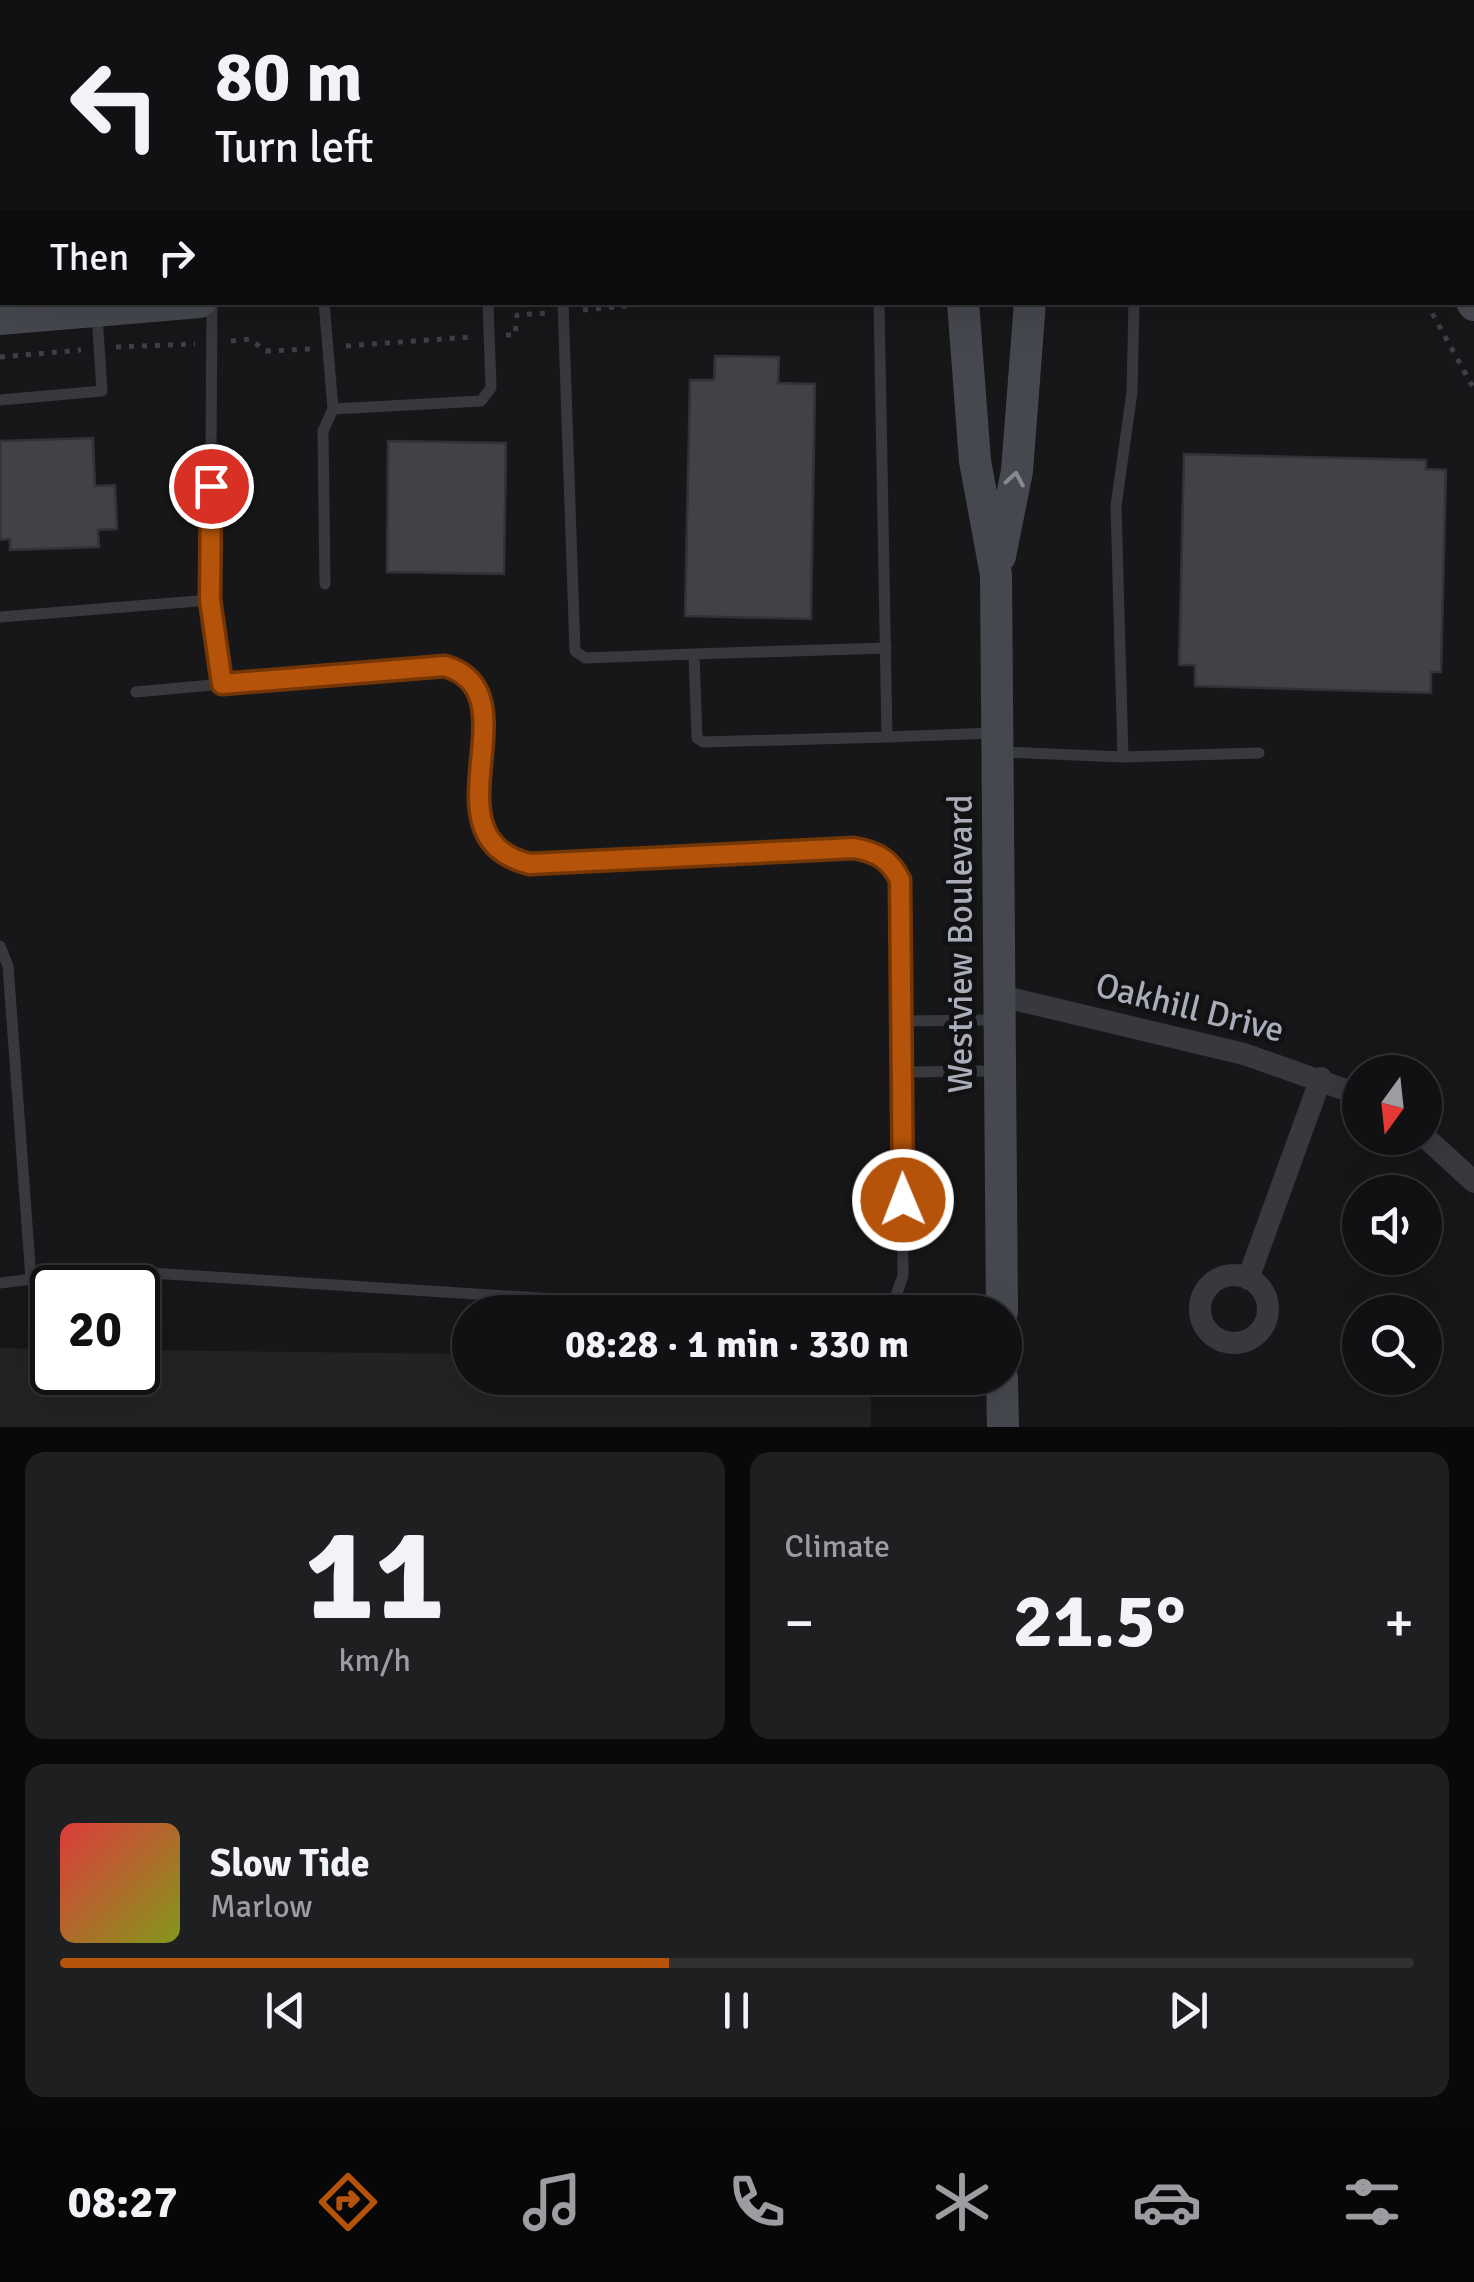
<!DOCTYPE html>
<html lang="en">
<head>
<meta charset="utf-8">
<style>
  :root { --surface:#111113; --page:#1e1f21; --text:#f1f3f6; --muted:#9c9da0; --line:#303133; --accent:#b45309 }
  body { margin:0; font-family:Signika,sans-serif; background:var(--page); color:var(--text); height:100vh; display:flex; flex-direction:column; font-size:38px; white-space:nowrap }
  * { box-sizing:border-box; margin:0 }
  p { font-size:32px; color:var(--muted) }
  .icon { flex:none; width:55px; height:55px; fill:none; stroke:currentColor; stroke-width:2; stroke-linecap:round; stroke-linejoin:round }
  .map { position:relative; height:1427px; overflow:hidden }
  .side { display:flex; flex-direction:column; gap:25px; padding:25px; background:#09090a; flex:1 }
  .side>* { flex:none }
  .banner { position:absolute; left:0px; top:0px; width:1475px; height:305px; box-shadow:0 10px 40px #0002,0 0 0 2px var(--line); background:#111113; color:var(--text); overflow:hidden }
  .needle { width:65px; rotate:195deg }
  .buttons { position:absolute; left:1342px; top:1055px; display:grid; gap:20px }
  .buttons a { display:grid; place-items:center; width:100px; height:100px; border-radius:50%; background:var(--surface); box-shadow:0 10px 40px #0002,0 0 0 2px var(--line); font-size:50px }
  .speed { position:absolute; left:30px; top:1265px; display:flex; gap:20px; font-size:50px; font-weight:700; text-align:center }
  .speed>* { display:grid; place-content:center; width:130px; height:130px; border-radius:50%; background:var(--surface); box-shadow:0 10px 40px #0002,0 0 0 2px var(--line); line-height:1 }
  .speed .limit { border:5px solid #111; border-radius:15px; background:#fff; color:#111 }
  .pin { position:absolute; display:grid; place-items:center; width:85px; height:85px; color:#fff; margin:-42px; border:5px solid #fff; border-radius:50%; box-shadow:0 2px 10px #0007 }
  .me { position:absolute; width:110px; margin:-55px; rotate:359deg; stroke-linejoin:round; filter:drop-shadow(0 0 8px #0008) }
  .turn { display:flex; align-items:center; gap:35px; height:210px; padding:0 50px; font-size:45px }
  .turn .icon { width:130px; height:130px; stroke-width:2.5 }
  .turn b { display:block; font-size:70px; line-height:85px }
  .then { display:flex; align-items:center; height:95px; padding:0 50px; background:#0003; gap:20px; font-size:38px }
  .big { font-size:75px; font-weight:800; line-height:1.1 }
  .side .tile { flex:1; display:flex; flex-direction:column; justify-content:center; gap:15px; min-width:0; padding:0 35px; border-radius:20px; background:var(--page) }
  .side .dial { align-items:center; gap:0 }
  .dial b { font-size:130px; line-height:1 }
  .song { display:flex; align-items:center; gap:30px }
  .cover { width:120px; height:120px; border-radius:15px; background:linear-gradient(135deg,hsl(0 70% 55%),hsl(70 70% 35%)) }
  .played { height:10px; border-radius:5px; background:linear-gradient(90deg,var(--accent) 45%,var(--line) 45%) }
  .keys { display:flex; justify-content:space-around; direction:ltr }
  .heat { display:flex; justify-content:space-between; align-items:center; font-size:55px; direction:ltr }
  .side .tiles { flex:1; display:grid; gap:25px; grid-template-columns:1fr 1fr }
  .tile:last-child { grid-column:span 2 }
  .trip { position:absolute; left:452px; top:1295px; width:570px; height:100px; border-radius:50px; background:var(--surface); box-shadow:0 10px 40px #0002,0 0 0 2px var(--line); font-weight:800; line-height:100px; text-align:center }
  .tab-bar { display:flex; height:160px; justify-content:space-around; align-items:center; background:#070708; color:var(--muted) }
  .tab-bar .icon { width:70px; height:70px }
  .tab-bar .active { color:var(--accent) }
  .tab-bar b { font-size:45px; color:var(--text) }
  .map>svg:first-child { display:block }
  .built { fill:#232326 }
  .building { fill:#414246; stroke:#313136; stroke-width:2.5 }
  .lines { fill:none; stroke-linecap:round; stroke-linejoin:round }
  .path { stroke:#3e4046; stroke-width:5; stroke-dasharray:5 8; stroke-linecap:butt }
  .lane { stroke:#38393f; stroke-width:11 }
  .street { stroke:#38393f; stroke-width:22 }
  .secondary { stroke:#46484f; stroke-width:32 }
  .oneway { stroke:#868a95 }
  .route-casing { stroke:#753606; stroke-width:25 }
  .route { stroke:#b45309; stroke-width:18 }
  .labels { text-anchor:middle; stroke-width:10; stroke-linejoin:round; paint-order:stroke }
  .street-label { font-size:35px; fill:#a9adba; stroke:#121214 }
</style>
</head>
<body>
<div class="map">
<svg width="1474" height="1427" viewBox="0 0 1474 1427">
  <rect width="100%" height="100%" fill="#171719"/>
  <path class="built" d="M 1361,0 L 1474,0 L 1474,194 L 1472,2 Z
    M 0,1348 L 52,1349 L 52,1372 L 138,1372 L 138,1350 L 470,1354 L 470,1378 L 871,1378 L 871,1427 L 0,1427 Z"/>
  <path class="building" d="M 715,356 L 779,357 L 778,383 L 815,384 L 811,619 L 685,616 L 690,380 L 714,380 Z
    M 93,438 L 95,486 L 115,485 L 117,529 L 98,530 L 99,547 L 10,550 L 10,539 L 0,540 L 0,441 Z
    M 388,441 L 506,443 L 504,574 L 387,572 Z
    M 1184,454 L 1426,460 L 1426,469 L 1446,470 L 1441,672 L 1431,672 L 1431,693 L 1195,686 L 1195,665 L 1179,665 Z"/>
  <g class="lines">
    <path class="path" d="M 1249,0 L 1250,2
      M 1426,302 L 1474,389
      M 583,310 L 665,302
      M 506,335 L 515,335 L 517,315 L 547,313
      M 231,341 L 250,339 L 266,351 L 311,349
      M 346,346 L 470,337
      M 116,347 L 195,344
      M 0,357 L 81,350"/>
    <path class="lane" d="M 177,0 L 178,2
      M 421,0 L 422,2
      M 616,0 L 616,2
      M 870,0 L 870,2
      M 998,0 L 999,2
      M 286,1 L 301,0
      M 1021,2 L 1025,0
      M 0,187 L 2,187
      M 212,302 L 210,600 L 223,684 L 445,666 C 537,693 421,837 530,865 L 854,847 C 876,852 890,859 900,881 L 903,1276 L 895,1298 L 880,1312
      M 324,302 L 333,409 L 481,401 L 491,388 L 488,302
      M 563,302 L 575,651 L 585,658 L 694,654 L 697,738 L 703,742 L 887,737 L 879,302
      M 0,400 L 102,391 L 97,315
      M 325,584 L 323,431 L 333,409
      M 0,617 L 210,600
      M 694,654 L 886,648
      M 136,692 L 223,684
      M 887,737 L 993,733
      M 1002,752 L 1123,757 L 1259,753
      M 1123,757 L 1116,506 L 1132,392 L 1134,302
      M 0,946 L 8,966 L 31,1279
      M 902,1021 L 996,1020
      M 903,1072 L 999,1071
      M 0,1283 L 105,1270 L 753,1312"/>
    <path class="street" d="M 1001,996 L 1244,1054 L 1360,1095
      M 1425,1137 L 1474,1182
      M1200 1309a34 34 0 1 1 68 0a34 34 0 1 1-68 0Z
      M 1248,1279 L 1321,1078"/>
    <path class="secondary" d="M 1294,0 L 1296,2
      M 1472,198 L 1474,198
      M 963,302 L 975,461 L 996,575 L 1002,1312
      M 1472,302 L 1474,305
      M 0,319 L 200,302
      M 1000,556 L 1017,471 L 1030,302
      M 1002,1378 L 1003,1427"/>
  </g>
  <defs><path id="oneway-chevron" d="M-2-3.5L2.5 0L-2 3.5" fill="none" stroke-width="1.6" stroke-linecap="round" stroke-linejoin="round" transform="scale(2.5)"/></defs>
  <use class="oneway" href="#oneway-chevron" transform="translate(1015 479) rotate(-80)"/>
  <g class="lines">
    <defs>
      <path id="route" d="M 211,486 L 210,600 L 222,684 L 445,666 C 537,693 420,838 530,864 L 854,848 C 876,852 890,859 900,880 L 903,1200"/>
    </defs>
    <use href="#route" class="route-casing"/>
    <use href="#route" class="route"/>
  </g>
  <g class="labels">
    <g class="street-label">
      <text transform="translate(960 944) rotate(-90)" y="12">Westview Boulevard</text>
      <text transform="translate(1190 1007) rotate(14)" y="12">Oakhill Drive</text>
    </g>
  </g>
</svg>
<div class="buttons">
<a><svg class="needle" viewBox="-14 -14 28 28"><path d="M0-13l5 13h-10z" fill="#e53935"/><path d="M0 13l5-13h-10z" fill="#9c9da0"/></svg></a>
<a><svg class="icon" aria-label="sound" viewBox="0 0 24 24"><path d="M4 9h4l5-4v14l-5-4H4zM17 9q2 3 0 6"/></svg></a>
<a><svg class="icon" aria-label="search" viewBox="0 0 24 24"><circle cx="10" cy="10" r="6"/><path d="M15 15l6 6"/></svg></a>
</div>
<div class="speed"><div class="limit">20</div></div>
<div class="pin" style="left:211px;top:486px;background:#d93025"><svg class="icon" aria-label="arrive" viewBox="0 0 24 24"><path d="M6 21V4h12l-3 4 3 4H6"/></svg></div>
<svg class="me" style="left:903px;top:1200px" viewBox="-20 -20 40 40"><circle r="17" fill="#b45309" stroke="#fff" stroke-width="3"/><path d="M0-11L8 9 0 5-8 9z" fill="#fff"/></svg>
<div class="trip">08:28 · 1 min · 330 m</div>
<div class="banner">
<div class="turn"><svg class="icon" aria-label="left" viewBox="0 0 24 24"><path d="M17 20v-9H6M10 6l-5 5 5 5"/></svg><div><b>80 m</b>Turn left</div></div>
<div class="then">Then<svg class="icon" aria-label="right" viewBox="0 0 24 24"><path d="M7 20v-9h11M14 6l5 5-5 5"/></svg></div>
</div>
</div>
<section class="side">
<div class="tiles">
<div class="tile dial"><b>11</b><p>km/h</p></div>
<div class="tile"><p>Climate</p>
<div class="heat"><a>−</a><b class="big">21.5°</b><a>+</a></div>
</div>
<div class="tile">
<div class="song"><i class="cover"></i><div><b>Slow Tide</b><p>Marlow</p></div></div>
<div class="played"></div>
<div class="keys"><svg class="icon" aria-label="previous" viewBox="0 0 24 24"><path d="M18 5L8 12l10 7zM5 5v14"/></svg><svg class="icon" aria-label="pause" viewBox="0 0 24 24"><path d="M8 5v14M16 5v14"/></svg><svg class="icon" aria-label="next" viewBox="0 0 24 24"><path d="M6 5l10 7-10 7zM19 5v14"/></svg></div>
</div>
</div>
</section>
<nav class="tab-bar">
<b>08:27</b>
<svg class="icon active" aria-label="directions" viewBox="0 0 24 24"><path d="M12 3l9 9-9 9-9-9zM9 14v-3h6M13 9l2 2-2 2"/></svg>
<svg class="icon" aria-label="music" viewBox="0 0 24 24"><path d="M9 18V5l10-2v13"/><circle cx="6" cy="18" r="3"/><circle cx="16" cy="16" r="3"/></svg>
<svg class="icon" aria-label="phone" viewBox="0 0 24 24"><path d="M5 4h4l2 5-3 2q2 4 5 5l2-3 5 2v4C11 20 4 13 5 4z"/></svg>
<svg class="icon" aria-label="climate" viewBox="0 0 24 24"><path d="M12 3v18M4 7l16 10M4 17L20 7"/></svg>
<svg class="icon" aria-label="car" viewBox="0 0 24 24"><path d="M5 17H2v-5l4-1 3-4h7l3 4 3 1v5h-3M9 17h6M6 11h13"/><circle cx="7" cy="17" r="2"/><circle cx="17" cy="17" r="2"/></svg>
<svg class="icon" aria-label="filters" viewBox="0 0 24 24"><path d="M4 7h16M4 17h16"/><circle cx="9" cy="7" r="2"/><circle cx="15" cy="17" r="2"/></svg>
</nav>
</body>
</html>
